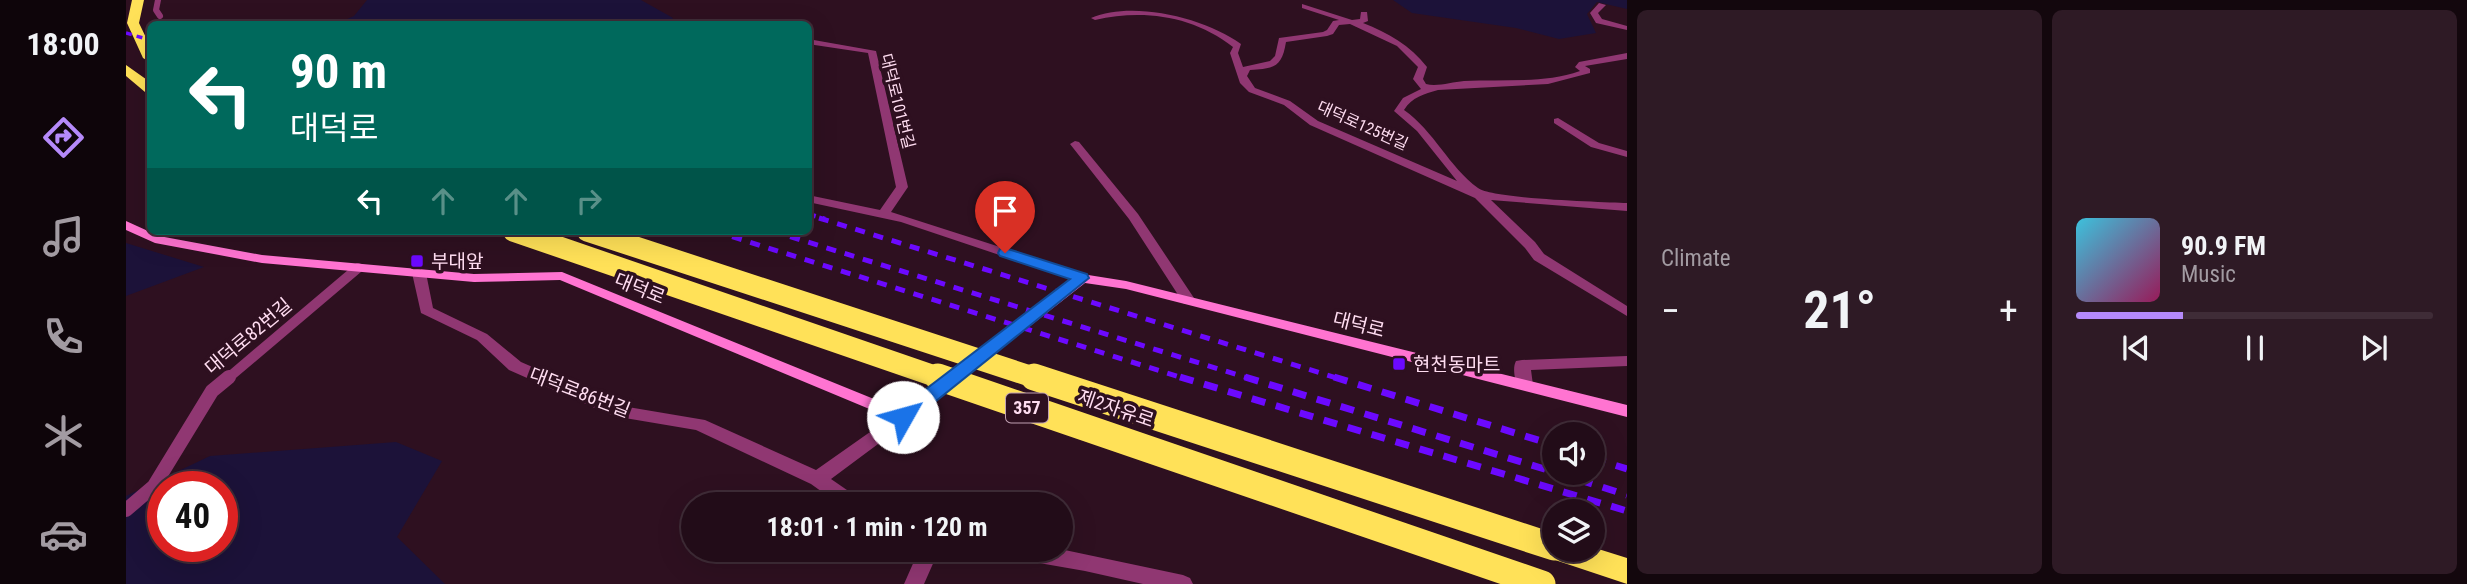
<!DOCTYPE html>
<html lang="en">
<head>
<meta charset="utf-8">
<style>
  :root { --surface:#220c18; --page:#2e1a25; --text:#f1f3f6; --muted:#a29ba2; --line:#3f2c37; --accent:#b58afa }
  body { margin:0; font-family:"Roboto Condensed","Noto Sans KR",sans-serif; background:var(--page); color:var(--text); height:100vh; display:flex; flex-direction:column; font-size:26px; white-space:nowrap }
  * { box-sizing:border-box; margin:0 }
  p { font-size:23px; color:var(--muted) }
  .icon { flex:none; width:38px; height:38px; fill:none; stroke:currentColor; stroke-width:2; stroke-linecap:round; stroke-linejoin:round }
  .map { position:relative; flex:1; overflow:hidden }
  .side { display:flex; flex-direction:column; gap:10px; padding:10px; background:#13070d; width:840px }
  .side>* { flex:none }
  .banner { position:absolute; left:21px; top:21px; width:665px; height:214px; border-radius:10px; box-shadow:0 7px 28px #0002,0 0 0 2px var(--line); background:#00695c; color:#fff; overflow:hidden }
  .fabs { position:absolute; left:1416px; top:422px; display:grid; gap:14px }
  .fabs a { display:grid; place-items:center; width:63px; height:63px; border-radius:50%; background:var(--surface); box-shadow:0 7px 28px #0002,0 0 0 2px var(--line); font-size:35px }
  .speed { position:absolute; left:21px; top:471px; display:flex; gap:14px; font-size:35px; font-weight:700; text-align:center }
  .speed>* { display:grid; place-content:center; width:91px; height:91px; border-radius:50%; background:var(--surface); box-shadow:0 7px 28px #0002,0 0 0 2px var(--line); line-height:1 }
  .speed .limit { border:10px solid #d22; background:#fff; color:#111 }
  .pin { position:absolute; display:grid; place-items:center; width:60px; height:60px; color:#fff; margin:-72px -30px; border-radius:50% 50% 50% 0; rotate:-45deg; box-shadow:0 0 7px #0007 }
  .pin .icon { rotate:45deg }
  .me { position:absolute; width:77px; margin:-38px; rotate:52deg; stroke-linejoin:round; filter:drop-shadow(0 0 5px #0008) }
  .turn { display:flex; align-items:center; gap:24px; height:147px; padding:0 28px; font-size:32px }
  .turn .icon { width:91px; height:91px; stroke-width:2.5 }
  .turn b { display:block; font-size:49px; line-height:60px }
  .lanes { display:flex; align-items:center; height:66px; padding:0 28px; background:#0003; justify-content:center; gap:35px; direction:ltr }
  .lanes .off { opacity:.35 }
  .big { font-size:52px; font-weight:700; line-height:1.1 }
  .side .card { flex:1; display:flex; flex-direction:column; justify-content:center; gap:10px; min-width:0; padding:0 24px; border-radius:10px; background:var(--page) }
  .song { display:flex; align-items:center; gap:21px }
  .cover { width:84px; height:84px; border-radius:10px; background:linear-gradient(135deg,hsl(190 70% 55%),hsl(330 70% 35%)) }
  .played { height:7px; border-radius:4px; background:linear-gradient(90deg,var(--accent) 30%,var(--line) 30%) }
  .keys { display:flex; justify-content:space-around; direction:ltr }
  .heat { display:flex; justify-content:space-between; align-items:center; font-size:38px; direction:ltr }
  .side .tiles { flex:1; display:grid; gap:10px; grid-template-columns:repeat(2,1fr) }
  .trip { position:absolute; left:555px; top:492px; width:392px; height:70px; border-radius:35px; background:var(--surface); box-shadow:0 7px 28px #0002,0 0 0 2px var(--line); font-weight:700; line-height:70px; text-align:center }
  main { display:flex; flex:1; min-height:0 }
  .tab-bar { display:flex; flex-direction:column; width:126px; justify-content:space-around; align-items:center; background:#0e050a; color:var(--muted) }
  .tab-bar .icon { width:49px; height:49px }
  .tab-bar .current { color:var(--accent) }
  .tab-bar b { font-size:32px; color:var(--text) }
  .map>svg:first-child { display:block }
  .green { fill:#1c1239; fill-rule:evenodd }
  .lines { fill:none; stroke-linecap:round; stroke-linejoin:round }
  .lane-far2 { stroke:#903772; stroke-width:6 }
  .lane-far1 { stroke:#903772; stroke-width:10 }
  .lane { stroke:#903772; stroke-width:14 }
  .street { fill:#903772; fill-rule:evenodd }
  .secondary { fill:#ff74d1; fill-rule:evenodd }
  .highway { fill:#ffe158; fill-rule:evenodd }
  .rail-far3 { stroke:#6c09ff; stroke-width:3.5; stroke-dasharray:6 5; stroke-linecap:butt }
  .rail-far2 { stroke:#6c09ff; stroke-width:4.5; stroke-dasharray:8 7; stroke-linecap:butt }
  .rail-far1 { stroke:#6c09ff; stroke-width:5; stroke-dasharray:10 9; stroke-linecap:butt }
  .rail { stroke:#6c09ff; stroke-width:7; stroke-dasharray:14 11; stroke-linecap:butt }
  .highway-bridge-far1 { stroke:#ffe158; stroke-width:21 }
  .highway-bridge { stroke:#ffe158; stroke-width:27 }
  .route { fill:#1a73e8; stroke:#114b97; stroke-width:2 }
  .poi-dot { fill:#6c09ff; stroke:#2e1020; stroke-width:2.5 }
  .labels { text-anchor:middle; stroke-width:7; stroke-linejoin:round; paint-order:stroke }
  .far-street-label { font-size:16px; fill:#ffddf1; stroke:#2e1020 }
  .shield { fill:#2e1020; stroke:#c0a0b2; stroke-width:2 }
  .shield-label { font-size:18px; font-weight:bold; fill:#ffddf1 }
  .poi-label { font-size:19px; fill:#ffddf1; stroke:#2e1020; text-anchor:start }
  .street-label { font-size:19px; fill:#ffddf1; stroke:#2e1020 }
</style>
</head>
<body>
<main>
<nav class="tab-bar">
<b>18:00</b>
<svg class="icon current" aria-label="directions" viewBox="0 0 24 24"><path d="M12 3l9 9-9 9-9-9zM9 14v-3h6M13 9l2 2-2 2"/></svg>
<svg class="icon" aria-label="music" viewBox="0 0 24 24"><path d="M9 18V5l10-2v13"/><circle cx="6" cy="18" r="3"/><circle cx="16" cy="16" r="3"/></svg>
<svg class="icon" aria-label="phone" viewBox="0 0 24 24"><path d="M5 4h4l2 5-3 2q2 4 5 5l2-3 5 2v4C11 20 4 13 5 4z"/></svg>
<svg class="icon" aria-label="climate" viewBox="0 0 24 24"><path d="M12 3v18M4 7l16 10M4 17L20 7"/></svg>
<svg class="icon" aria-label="car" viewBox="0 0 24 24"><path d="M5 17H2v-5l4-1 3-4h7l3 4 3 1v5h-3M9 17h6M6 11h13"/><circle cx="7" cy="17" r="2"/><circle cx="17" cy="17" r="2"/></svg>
</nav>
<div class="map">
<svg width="1501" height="584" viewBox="0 0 1501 584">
  <rect width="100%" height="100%" fill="#2e1020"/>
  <path class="green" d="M 241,0 L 515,0 L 547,18 L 541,24 L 210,24 L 228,16 Z
    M 1267,0 L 1501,0 L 1501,9 L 1471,2 L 1461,14 L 1470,33 L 1433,39 L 1390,28 L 1286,13 Z
    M 0,243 L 78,267 L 0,296 Z
    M 270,442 L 316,461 L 271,537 L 319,584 L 0,584 L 0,496 L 84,456 ZM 37,486 L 96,486 L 96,546 L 37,546 Z"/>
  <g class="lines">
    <path class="lane-far2" d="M 32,0 L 30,10 L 34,16"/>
    <path class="lane-far1" d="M 101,379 L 232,268"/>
    <path class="lane" d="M 0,510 L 28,486 L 86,391 L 103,377"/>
    <path class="street" d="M 1473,3 L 1480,5 L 1472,13 L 1476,19 L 1501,26 L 1501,30 L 1470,23 L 1464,13 Z
      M 1176,4 L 1226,20 L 1234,19 L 1235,12 L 1241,12 L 1242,21 L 1237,23 C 1262,33 1284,45 1301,67 L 1297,79 L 1300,84 C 1311,87 1326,82 1338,81 C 1376,79 1417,84 1454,71 L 1449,67 L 1453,62 L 1501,53 L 1501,59 L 1459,66 L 1464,69 L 1464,73 L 1422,84 L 1312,90 C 1298,94 1286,97 1278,110 C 1308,131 1323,167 1352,188 C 1366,199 1477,202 1501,203 L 1501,211 L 1365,200 L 1409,242 L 1418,254 L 1501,306 L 1501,316 L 1408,260 L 1399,248 L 1349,198 L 1184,125 L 1158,105 L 1123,92 L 1114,83 L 1104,53 L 1107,47 C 1067,16 1018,9 969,20 L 965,18 C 1007,0 1079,18 1115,44 L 1112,53 L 1117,67 L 1144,61 L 1149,56 L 1153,38 L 1197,32 L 1201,30 L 1207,21 L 1213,20 L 1176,8 ZM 1224,24 L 1271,46 L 1292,67 L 1287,79 L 1295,89 L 1277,98 L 1268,111 L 1291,131 L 1331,181 L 1192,121 L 1164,101 L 1129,88 L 1121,76 L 1124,70 C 1148,69 1156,67 1160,42 L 1201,36 L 1207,34 L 1213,25 Z
      M 656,21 L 659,21 L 663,23 L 654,24 Z
      M 682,39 L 750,51 L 782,187 L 765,212 L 961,275 L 963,278 L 961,281 L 951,281 L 775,222 L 682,202 L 682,195 L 754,210 L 770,187 L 742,53 L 682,44 Z
      M 1432,118 L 1473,143 L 1501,151 L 1501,157 L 1465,147 L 1428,123 L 1428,119 Z
      M 949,141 L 953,142 L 1012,214 L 1070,301 L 1068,304 L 1058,304 L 1003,219 L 944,144 Z
      M 293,269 L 300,273 L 307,308 L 361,334 L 395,362 L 496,406 L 579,420 L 690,470 L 771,413 L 777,411 L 783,413 L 785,417 L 783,421 L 705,479 L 734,499 L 736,504 L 713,504 L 685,484 L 570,430 L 487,416 L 383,370 L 351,340 L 295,313 L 286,273 Z
      M 1501,356 L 1501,366 L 1405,370 L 1407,385 L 1405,389 L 1393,389 C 1389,382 1386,368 1390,361 L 1396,360 Z
      M 934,549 L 1057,575 L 1064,578 L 1067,584 L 1017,584 L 959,571 L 885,558 L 878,556 L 875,550 Z
      M 793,550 L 813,550 L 798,584 L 778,584 Z"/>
    <path class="secondary" d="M 0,221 L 33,236 L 136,255 L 348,274 L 436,272 L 775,410 L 951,275 L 956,274 L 1000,281 L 1501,405 L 1501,417 L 1000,289 L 959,283 L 783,421 L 777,423 L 434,280 L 348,282 L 136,263 L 29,243 L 0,230 Z"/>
    <path class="highway" d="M 6,0 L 18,0 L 13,23 L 24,46 L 24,62 L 17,58 L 1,23 Z
      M 0,65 L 24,82 L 24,93 L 19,92 L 0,76 Z
      M 1428,540 L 1428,550 L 1466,550 L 1466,547 L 1501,558 L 1501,584 L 1426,559 L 1422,550 Z"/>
    <path class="rail-far3" d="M 0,33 L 24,40"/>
    <path class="rail-far2" d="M 682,214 L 699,219"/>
    <path class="rail-far1" d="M 693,218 L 1214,379
      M 588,231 L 1060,379
      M 646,231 L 1125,379"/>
    <path class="rail" d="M 1054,377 L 1501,511
      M 1119,377 L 1428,472
      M 1208,377 L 1428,445
      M 1466,458 L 1501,469
      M 1429,472 L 1501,495"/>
    <path class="highway-bridge-far1" d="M 387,231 L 817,379
      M 461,231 L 913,379"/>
    <path class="highway-bridge" d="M 812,377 L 1416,584
      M 908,377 L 1428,547"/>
  </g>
  <path class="route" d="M 879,248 L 961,274 L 963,278 L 784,422 L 770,422 L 767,417 L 770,412 L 944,279 L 874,256 L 872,253 L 874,249 Z"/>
  <g class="poi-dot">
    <rect x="284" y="254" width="14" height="14" rx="3.5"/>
    <rect x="1266" y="357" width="14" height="14" rx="3.5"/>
  </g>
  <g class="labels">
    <g class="far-street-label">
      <text transform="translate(772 101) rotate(76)" y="6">대덕로101번길</text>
      <text transform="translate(1237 125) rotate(24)" y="6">대덕로125번길</text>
    </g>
    <rect class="shield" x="880" y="393.5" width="42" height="29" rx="5"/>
    <g class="shield-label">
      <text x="901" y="414">357</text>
    </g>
    <g class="poi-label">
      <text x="305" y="268">부대앞</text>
      <text x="1287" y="371">현천동마트</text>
    </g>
    <g class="street-label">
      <text transform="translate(514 288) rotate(22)" y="7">대덕로</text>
      <text transform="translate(1233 324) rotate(14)" y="7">대덕로</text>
      <text transform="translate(122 336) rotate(-40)" y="7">대덕로82번길</text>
      <text transform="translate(454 392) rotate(21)" y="7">대덕로86번길</text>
      <text transform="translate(990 408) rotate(19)" y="7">제2자유로</text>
    </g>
  </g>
</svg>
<div class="fabs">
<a><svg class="icon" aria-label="sound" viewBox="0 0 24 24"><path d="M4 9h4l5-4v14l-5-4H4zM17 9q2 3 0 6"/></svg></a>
<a><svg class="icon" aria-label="layers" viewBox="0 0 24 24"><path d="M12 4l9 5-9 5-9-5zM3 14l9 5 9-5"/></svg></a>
</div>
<div class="speed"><div class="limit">40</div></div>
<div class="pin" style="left:879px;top:253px;background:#d93025"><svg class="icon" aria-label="arrive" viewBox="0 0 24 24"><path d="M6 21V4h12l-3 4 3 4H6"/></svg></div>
<svg class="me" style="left:777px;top:417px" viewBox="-20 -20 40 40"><circle r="19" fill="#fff"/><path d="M0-13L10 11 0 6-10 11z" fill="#1a73e8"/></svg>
<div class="trip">18:01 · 1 min · 120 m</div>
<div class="banner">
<div class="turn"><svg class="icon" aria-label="left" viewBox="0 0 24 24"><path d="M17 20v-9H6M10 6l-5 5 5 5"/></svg><div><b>90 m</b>대덕로</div></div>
<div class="lanes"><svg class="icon" aria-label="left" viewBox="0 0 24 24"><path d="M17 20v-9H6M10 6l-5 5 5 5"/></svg><svg class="icon off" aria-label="ahead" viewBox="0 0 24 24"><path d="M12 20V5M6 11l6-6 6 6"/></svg><svg class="icon off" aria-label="ahead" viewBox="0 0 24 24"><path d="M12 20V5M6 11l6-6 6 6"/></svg><svg class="icon off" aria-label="right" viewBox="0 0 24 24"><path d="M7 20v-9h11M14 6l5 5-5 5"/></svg></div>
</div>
</div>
<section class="side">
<div class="tiles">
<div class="card"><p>Climate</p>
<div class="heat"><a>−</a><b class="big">21°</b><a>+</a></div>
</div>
<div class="card">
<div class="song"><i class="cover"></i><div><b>90.9 FM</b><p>Music</p></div></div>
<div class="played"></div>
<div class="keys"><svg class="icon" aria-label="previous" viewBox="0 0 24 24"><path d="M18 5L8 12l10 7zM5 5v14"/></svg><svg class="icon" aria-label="pause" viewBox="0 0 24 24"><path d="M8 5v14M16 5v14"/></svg><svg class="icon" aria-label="next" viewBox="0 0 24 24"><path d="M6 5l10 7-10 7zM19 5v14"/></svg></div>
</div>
</div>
</section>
</main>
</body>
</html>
